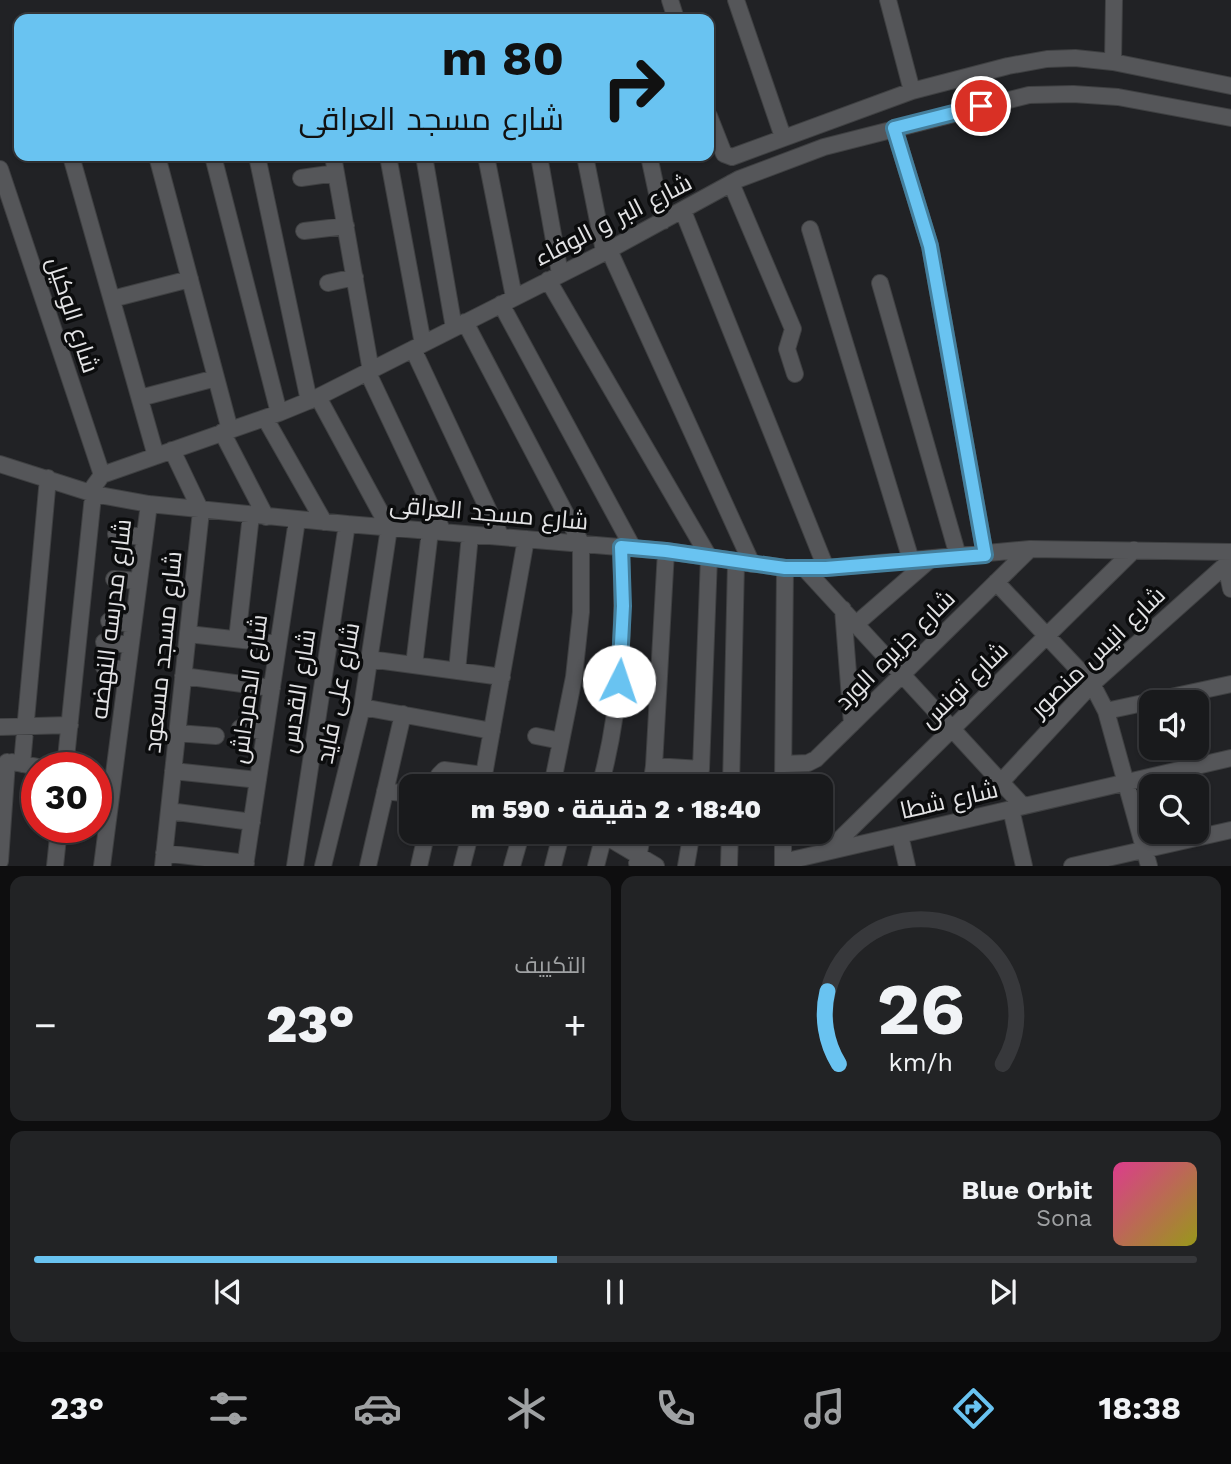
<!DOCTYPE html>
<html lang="ar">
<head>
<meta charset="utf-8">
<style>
  :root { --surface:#191a1c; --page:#222325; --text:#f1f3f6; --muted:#9fa1a3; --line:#37383b; --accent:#69c3f1 }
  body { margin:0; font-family:"Work Sans",Cairo,sans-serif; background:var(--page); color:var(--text); direction:rtl; height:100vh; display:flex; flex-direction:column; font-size:26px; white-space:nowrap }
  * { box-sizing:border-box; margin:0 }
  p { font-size:23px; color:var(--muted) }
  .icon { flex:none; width:38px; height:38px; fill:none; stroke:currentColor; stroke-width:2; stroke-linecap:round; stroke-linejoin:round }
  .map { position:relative; height:866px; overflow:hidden; direction:ltr }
  .sheet { display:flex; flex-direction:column; gap:10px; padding:10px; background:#0e0e0f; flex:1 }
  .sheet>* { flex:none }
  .banner { position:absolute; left:14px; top:14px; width:700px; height:147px; border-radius:14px; box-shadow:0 2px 5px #0004,0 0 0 2px var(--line); direction:rtl; background:#69c3f1; color:#111; overflow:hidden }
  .fabs { position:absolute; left:1139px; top:690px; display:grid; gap:14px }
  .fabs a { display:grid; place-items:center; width:70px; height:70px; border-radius:14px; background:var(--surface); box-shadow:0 2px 5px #0004,0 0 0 2px var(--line); font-size:35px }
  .speed { position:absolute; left:21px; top:752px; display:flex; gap:14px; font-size:35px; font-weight:700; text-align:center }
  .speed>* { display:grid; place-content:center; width:91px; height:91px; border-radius:50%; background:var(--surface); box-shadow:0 2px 5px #0004,0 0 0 2px var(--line); line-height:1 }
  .speed .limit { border:10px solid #d22; background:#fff; color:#111 }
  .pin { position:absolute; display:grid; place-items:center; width:60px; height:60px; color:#fff; margin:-30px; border:4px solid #fff; border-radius:50%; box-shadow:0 2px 7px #0007 }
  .me { position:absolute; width:77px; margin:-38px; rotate:4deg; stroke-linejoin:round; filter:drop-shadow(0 0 5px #0008) }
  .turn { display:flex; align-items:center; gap:24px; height:147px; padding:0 35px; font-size:32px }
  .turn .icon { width:91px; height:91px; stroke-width:2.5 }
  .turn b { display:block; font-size:49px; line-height:60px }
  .big { font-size:52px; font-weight:800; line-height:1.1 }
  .sheet .tile { flex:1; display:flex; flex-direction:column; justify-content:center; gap:10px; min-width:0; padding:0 24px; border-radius:14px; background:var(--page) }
  .sheet .dial { align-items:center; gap:0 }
  .dial svg { height:182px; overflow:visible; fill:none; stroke:var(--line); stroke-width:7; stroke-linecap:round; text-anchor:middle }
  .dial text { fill:var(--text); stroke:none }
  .song { display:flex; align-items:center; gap:21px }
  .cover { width:84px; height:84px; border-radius:10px; background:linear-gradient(135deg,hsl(330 70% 55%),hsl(60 70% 35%)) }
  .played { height:7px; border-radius:4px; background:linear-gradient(90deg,var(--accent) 45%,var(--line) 45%) }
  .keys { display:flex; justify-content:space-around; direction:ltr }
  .heat { display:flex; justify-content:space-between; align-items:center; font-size:38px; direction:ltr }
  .sheet .tiles { flex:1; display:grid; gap:10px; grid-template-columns:1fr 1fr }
  .tile:last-child { grid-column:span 2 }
  .trip { position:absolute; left:399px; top:774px; width:434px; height:70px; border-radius:14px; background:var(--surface); box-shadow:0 2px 5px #0004,0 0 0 2px var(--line); font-weight:800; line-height:70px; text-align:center; direction:rtl }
  .menu { display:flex; height:112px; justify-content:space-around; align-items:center; background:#0a0a0b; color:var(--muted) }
  .menu .icon { width:49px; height:49px }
  .menu .current { color:var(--accent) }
  .menu b { font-size:32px; color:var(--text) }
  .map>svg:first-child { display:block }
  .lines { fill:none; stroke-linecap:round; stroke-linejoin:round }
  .minor-casing { stroke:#3f4042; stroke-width:18 }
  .minor { stroke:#555659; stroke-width:16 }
  .route-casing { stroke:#447f9d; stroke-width:18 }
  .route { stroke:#69c3f1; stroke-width:12 }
  .labels { text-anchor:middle; stroke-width:7; stroke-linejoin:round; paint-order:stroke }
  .street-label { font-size:24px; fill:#e3e3e5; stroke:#0b0c0d }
</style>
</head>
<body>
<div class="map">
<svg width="1231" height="866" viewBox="0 0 1231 866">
  <rect width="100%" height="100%" fill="#212225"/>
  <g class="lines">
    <defs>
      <path id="minor" d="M 670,0 L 676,19
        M 736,0 L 783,137
        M 888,0 L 912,91
        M 1113,62 L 1114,0
        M 709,116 L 724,154 L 732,157 L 912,91 L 1008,66 L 1047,59 L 1075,58 L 1113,62 L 1231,86
        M 894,128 L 930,246 L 985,555
        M 71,156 L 156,456
        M 157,156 L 230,430
        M 213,156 L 279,413
        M 257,156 L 309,401
        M 333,156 L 371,371
        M 388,156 L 423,344
        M 424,156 L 454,328
        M 486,156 L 514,297
        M 539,156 L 560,274
        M 585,156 L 604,251
        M 649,156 L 663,221
        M 0,169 L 102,475
        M 301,178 L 336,173
        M 731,183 L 793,329 L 787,349 L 795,374
        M 683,211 L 826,568
        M 810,229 L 911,560
        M 304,231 L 346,226
        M 609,250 L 752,564
        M 548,280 L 709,557 L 701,769 L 698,786
        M 328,283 L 355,277
        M 880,283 L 958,556
        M 112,299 L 190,279
        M 501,304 L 633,548
        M 465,322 L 581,543 L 581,612 L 574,677 L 552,786
        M 413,349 L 501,537
        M 368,373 L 443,532
        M 318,397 L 389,528 L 362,707 L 323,866
        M 140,398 L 216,378
        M 265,418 L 324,522
        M 222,432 L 266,517
        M 0,464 L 94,494 L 149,504 L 347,524 L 666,551 L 785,568 L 826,568 L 1030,549 L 1231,552
        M 116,534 L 144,537
        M 1226,565 L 1231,589
        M 805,569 L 1023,806
        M 114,579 L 139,581
        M 996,582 L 1092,684 L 1106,711 L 1149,866
        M 843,609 L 852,724
        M 109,621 L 133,624
        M 856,624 L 932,558
        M 188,634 L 278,644
        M 237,639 L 251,515
        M 104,642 L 130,645
        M 369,659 L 502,677
        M 414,665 L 430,531
        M 104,667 L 127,670
        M 457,671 L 470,535
        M 183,676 L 272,688
        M 362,707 L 492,731
        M 1106,711 L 1231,684
        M 0,727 L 70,725
        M 240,728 L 265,731
        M 177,733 L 216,736
        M 536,736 L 561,741
        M 12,762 L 44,768
        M 22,764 L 48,478
        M 784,764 L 808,763 L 816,759 L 1030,549
        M 654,766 L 701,769
        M 65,768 L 94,486 L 102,475 L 279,413 L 318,397 L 609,250 L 739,179 L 824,147 L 1029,95 L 1073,94 L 1118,97 L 1231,118
        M 173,771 L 258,780
        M 1001,782 L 1092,684 L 1231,560
        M 437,786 L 439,775 L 444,770 L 484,775
        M 482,786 L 526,539
        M 600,786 C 622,707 624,627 621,547
        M 651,786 L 654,766 L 666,551
        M 731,786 L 736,563
        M 783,786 L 785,568
        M 385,791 L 411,794
        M 1011,809 L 1024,866
        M 169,811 L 252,822
        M 597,831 L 656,866
        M 900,835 L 907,866
        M 829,850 L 1134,550
        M 164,853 L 246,863
        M 0,861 L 7,762
        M 783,862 L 1231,758
        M 637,863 L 643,831
        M 55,866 L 59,828
        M 102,866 L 149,504
        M 163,866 L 201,511 L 172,450
        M 245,866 L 297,520
        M 295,866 L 347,524
        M 368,866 L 403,714
        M 419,866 L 427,831
        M 462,866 L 471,831
        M 512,866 L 522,831
        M 553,866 L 562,831
        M 596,866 L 604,835
        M 686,866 L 692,831
        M 729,866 L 730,831
        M 783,866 L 783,831
        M 1072,866 L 1231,830"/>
    </defs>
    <use href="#minor" class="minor-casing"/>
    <use href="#minor" class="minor"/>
  </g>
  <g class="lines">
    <defs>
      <path id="route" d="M 619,681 L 623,606 L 621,547 L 666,551 L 785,568 L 826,568 L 985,555 L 930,246 L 894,128 L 981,106"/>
    </defs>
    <use href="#route" class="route-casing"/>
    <use href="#route" class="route"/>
  </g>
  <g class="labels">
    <g class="street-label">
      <text transform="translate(613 220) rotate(-27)" y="8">شارع البر و الوفاء</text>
      <text transform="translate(73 315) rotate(72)" y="8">شارع الوكيل</text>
      <text transform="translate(489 513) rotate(5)" y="8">شارع مسجد العراقى</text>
      <text transform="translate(111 619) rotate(-83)" y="8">شارع مدرسه النهضه</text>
      <text transform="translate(895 650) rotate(-45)" y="8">شارع جزيره الورد</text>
      <text transform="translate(163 652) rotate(-84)" y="8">شارع مسجد مسعود</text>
      <text transform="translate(1098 652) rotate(-44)" y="8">شارع انيس منصور</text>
      <text transform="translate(964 685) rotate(-44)" y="8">شارع تونس</text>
      <text transform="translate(249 689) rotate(-82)" y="8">شارع الدمرداش</text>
      <text transform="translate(298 691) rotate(-81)" y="8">شارع القدس</text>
      <text transform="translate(338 693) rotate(-79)" y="8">شارع على فايد</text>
      <text transform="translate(949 800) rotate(-13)" y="8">شارع شطا</text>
    </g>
  </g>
</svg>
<div class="fabs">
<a><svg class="icon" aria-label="sound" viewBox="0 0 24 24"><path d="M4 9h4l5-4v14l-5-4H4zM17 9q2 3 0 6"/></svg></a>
<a><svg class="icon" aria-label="search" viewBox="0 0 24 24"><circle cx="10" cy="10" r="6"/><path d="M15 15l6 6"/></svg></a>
</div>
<div class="speed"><div class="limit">30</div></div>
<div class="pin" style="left:981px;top:106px;background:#d93025"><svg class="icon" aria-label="arrive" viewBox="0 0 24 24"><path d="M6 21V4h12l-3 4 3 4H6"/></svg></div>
<svg class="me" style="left:619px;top:681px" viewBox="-20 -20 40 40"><circle r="19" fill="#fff"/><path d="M0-13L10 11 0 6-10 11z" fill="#69c3f1"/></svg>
<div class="trip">18:40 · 2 دقيقة · 590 m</div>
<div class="banner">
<div class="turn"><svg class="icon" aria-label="right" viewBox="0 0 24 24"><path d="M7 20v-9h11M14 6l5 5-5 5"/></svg><div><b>80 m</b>شارع مسجد العراقى</div></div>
</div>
</div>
<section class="sheet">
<div class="tiles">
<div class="tile dial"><svg viewBox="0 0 100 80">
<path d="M14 69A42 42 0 1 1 86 69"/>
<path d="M14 69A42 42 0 0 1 9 37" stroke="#69c3f1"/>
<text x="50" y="56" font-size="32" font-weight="700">26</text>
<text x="50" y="72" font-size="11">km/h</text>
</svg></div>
<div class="tile"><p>التكييف</p>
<div class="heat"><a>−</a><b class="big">23°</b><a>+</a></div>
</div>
<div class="tile">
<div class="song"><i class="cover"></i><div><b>Blue Orbit</b><p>Sona</p></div></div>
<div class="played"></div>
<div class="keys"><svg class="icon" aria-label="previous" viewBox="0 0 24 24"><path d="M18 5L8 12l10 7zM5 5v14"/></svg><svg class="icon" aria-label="pause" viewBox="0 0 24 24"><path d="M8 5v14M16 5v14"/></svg><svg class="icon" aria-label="next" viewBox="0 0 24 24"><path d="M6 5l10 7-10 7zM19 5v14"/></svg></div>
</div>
</div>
</section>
<nav class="menu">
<b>18:38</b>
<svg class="icon current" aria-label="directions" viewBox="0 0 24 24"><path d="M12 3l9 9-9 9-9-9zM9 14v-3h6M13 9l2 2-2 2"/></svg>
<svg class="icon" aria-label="music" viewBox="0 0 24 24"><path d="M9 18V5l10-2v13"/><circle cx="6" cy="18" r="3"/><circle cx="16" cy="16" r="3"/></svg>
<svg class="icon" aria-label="phone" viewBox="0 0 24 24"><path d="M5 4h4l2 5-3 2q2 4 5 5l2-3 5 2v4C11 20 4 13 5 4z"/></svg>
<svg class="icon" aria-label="climate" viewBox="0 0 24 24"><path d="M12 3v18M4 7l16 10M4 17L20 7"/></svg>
<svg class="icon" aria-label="car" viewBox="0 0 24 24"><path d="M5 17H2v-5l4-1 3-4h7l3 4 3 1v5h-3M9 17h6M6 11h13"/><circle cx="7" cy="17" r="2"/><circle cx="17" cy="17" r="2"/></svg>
<svg class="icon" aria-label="filters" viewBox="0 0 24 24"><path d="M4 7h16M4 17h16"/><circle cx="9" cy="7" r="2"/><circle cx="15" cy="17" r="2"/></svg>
<b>23°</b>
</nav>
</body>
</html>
